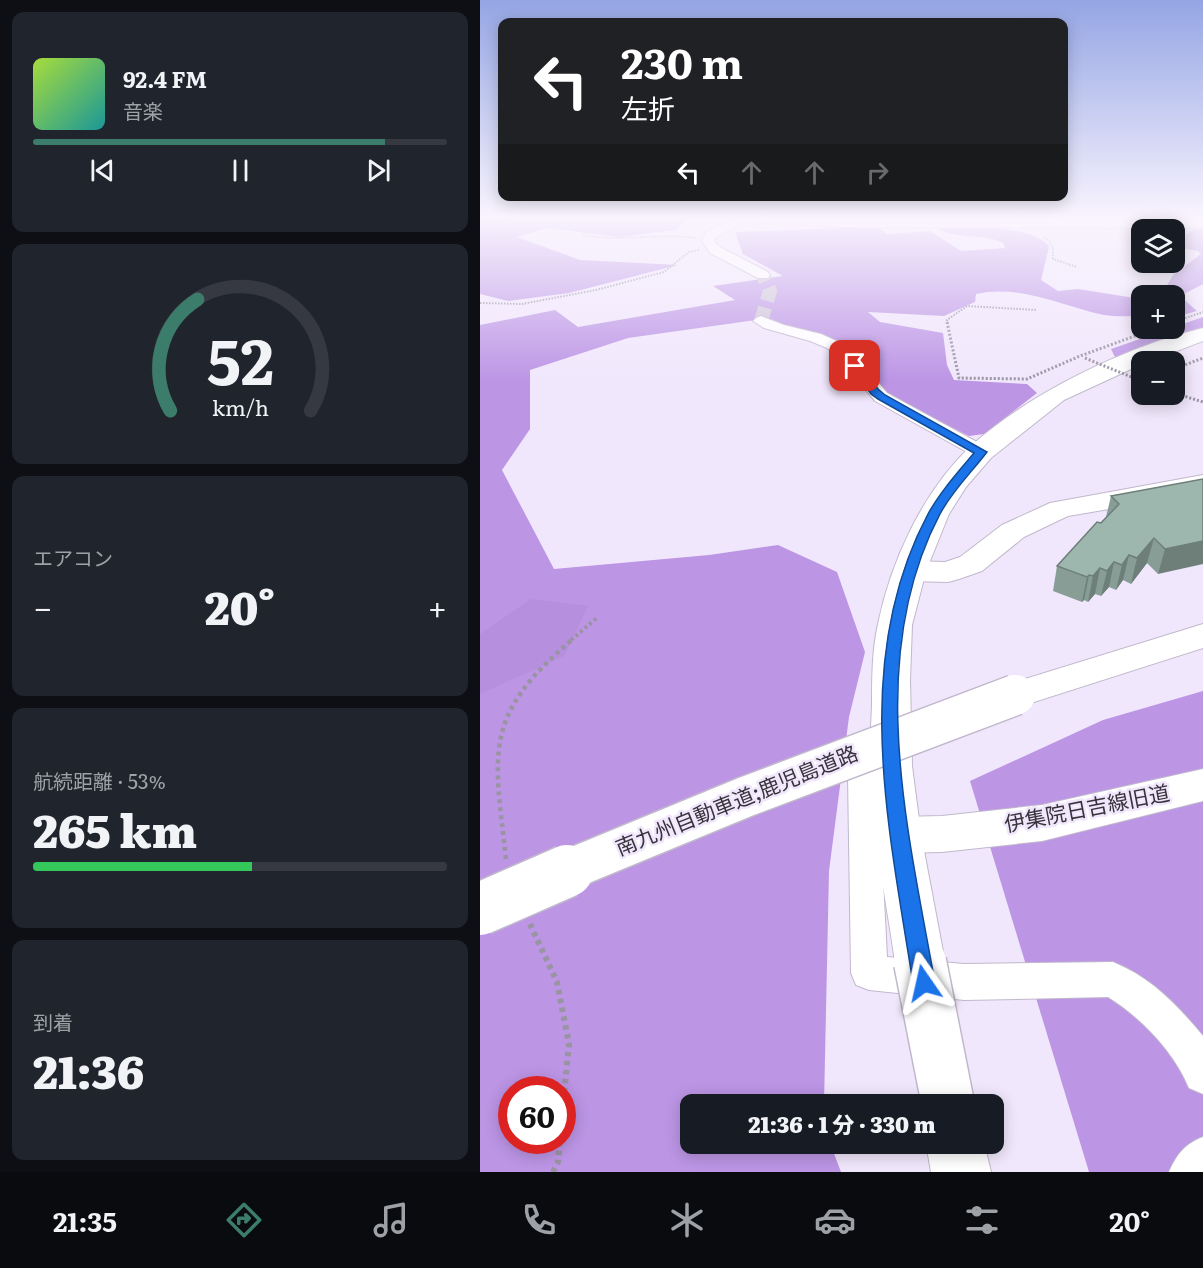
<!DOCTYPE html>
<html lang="ja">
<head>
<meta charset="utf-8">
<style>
  :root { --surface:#171b24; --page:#20242c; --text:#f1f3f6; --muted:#9ea1a6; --line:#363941; --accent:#3b7c6b }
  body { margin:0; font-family:Literata,"Noto Sans JP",serif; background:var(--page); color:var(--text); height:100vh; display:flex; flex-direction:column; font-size:22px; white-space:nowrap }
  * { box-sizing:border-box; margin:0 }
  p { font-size:20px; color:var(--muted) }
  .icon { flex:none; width:33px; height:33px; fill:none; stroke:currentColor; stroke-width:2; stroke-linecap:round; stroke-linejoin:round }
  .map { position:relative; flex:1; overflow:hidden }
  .sheet { display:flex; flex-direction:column; gap:12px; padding:12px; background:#0d0f14; width:480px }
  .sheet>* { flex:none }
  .guide { position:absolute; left:18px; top:18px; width:570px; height:183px; border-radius:12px; box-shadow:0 3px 15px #0003; background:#202124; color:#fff; overflow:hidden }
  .fabs { position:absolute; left:651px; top:219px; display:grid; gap:12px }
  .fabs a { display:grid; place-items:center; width:54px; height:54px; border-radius:12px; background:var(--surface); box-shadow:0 3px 15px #0003; font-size:30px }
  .speed { position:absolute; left:18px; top:1076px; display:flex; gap:12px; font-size:30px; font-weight:700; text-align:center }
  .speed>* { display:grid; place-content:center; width:78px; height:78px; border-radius:50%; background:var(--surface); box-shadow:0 3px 15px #0003; line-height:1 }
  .speed .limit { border:9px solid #d22; background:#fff; color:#111 }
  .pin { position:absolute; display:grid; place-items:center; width:51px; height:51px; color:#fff; margin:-26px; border-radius:12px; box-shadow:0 3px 9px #0006 }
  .me { position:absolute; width:66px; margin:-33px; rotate:349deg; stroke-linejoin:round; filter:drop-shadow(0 0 4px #0008) }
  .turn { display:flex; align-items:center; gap:21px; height:126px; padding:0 24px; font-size:27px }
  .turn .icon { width:78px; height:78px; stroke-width:2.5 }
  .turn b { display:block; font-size:42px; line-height:51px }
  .lanes { display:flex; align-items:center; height:57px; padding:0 24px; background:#0003; justify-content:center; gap:30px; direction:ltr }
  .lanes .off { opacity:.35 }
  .big { font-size:45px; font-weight:800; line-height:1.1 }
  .sheet .card { flex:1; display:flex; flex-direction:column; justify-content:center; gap:9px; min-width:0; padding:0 21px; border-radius:12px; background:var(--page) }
  .sheet .dial { align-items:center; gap:0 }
  .dial svg { height:156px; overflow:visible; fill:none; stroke:var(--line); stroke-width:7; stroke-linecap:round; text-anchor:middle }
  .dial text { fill:var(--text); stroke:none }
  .song { display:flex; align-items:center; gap:18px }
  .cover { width:72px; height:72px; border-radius:9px; background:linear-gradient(135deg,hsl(80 70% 55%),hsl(180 70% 35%)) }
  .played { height:6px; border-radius:3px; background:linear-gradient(90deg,var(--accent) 85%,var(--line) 85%) }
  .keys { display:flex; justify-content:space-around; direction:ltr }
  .heat { display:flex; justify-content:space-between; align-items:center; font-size:33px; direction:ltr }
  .charge { height:9px; border-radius:4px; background:linear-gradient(90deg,#34c759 53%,var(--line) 0) }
  .trip { position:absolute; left:200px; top:1094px; width:324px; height:60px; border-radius:12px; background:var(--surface); box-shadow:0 3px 15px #0003; font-weight:800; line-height:60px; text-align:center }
  .menu { display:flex; height:96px; justify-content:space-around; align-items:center; background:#090b0e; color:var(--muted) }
  .menu .icon { width:42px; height:42px }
  .menu .active { color:var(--accent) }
  .menu b { font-size:27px; color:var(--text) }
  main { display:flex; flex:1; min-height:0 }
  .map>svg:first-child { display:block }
  .forest { fill:#bc95e5; fill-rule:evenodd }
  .water { fill:#b68fde }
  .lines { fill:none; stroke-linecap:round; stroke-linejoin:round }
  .street-tunnel { stroke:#ccc3d5; stroke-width:14; stroke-dasharray:14 7; stroke-linecap:butt }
  .street-casing { stroke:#c1b8cc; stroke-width:2 }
  .secondary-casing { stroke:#c1b8cc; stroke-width:2 }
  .primary-casing { stroke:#c1b8cc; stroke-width:2 }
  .highway-casing { stroke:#c1b8cc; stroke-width:2 }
  .path-far4 { stroke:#9a93a2; stroke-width:2; stroke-dasharray:1.5 1.5; stroke-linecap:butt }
  .path-far3 { stroke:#9a93a2; stroke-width:3; stroke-dasharray:2 2; stroke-linecap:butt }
  .path-far2 { stroke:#9a93a2; stroke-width:4; stroke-dasharray:3 3; stroke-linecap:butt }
  .path-far1 { stroke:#9a93a2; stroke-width:4.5; stroke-dasharray:4 4; stroke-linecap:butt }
  .path { stroke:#9a93a2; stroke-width:6; stroke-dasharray:4.5 4.5; stroke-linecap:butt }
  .street { fill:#fff; fill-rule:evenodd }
  .secondary { fill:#fff; fill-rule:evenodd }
  .primary { fill:#fff; fill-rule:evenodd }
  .highway { fill:#fff; fill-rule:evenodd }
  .primary-bridge-casing { stroke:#c1b8cc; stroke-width:55; stroke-linecap:butt }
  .highway-bridge-far1-casing { stroke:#c1b8cc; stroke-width:43; stroke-linecap:butt }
  .highway-bridge-casing { stroke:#c1b8cc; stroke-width:55; stroke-linecap:butt }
  .path-bridge { stroke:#9a93a2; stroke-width:3; stroke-dasharray:2 2; stroke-linecap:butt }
  .primary-bridge { stroke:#fff; stroke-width:52 }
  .highway-bridge-far1 { stroke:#fff; stroke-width:40 }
  .highway-bridge { stroke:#fff; stroke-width:52 }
  .wall { fill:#879d96 }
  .shaded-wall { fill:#6e7f7a }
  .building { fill:#9db6ae; stroke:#6e7f7a; stroke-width:1.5 }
  .route { fill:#1a73e8; stroke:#114b97; stroke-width:1.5 }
  .labels { text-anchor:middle; stroke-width:5; stroke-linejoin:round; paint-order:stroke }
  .near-street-label { font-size:21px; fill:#37333b; stroke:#f1e7fc }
</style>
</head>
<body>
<main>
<section class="sheet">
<div class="card">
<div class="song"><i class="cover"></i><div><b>92.4 FM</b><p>音楽</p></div></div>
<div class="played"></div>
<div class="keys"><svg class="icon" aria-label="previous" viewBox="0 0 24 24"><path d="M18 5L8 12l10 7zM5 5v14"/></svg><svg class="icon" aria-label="pause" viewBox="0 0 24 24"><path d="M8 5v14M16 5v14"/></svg><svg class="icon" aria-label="next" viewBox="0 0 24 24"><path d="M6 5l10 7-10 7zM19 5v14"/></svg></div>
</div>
<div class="card dial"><svg viewBox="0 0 100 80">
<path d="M14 69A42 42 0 1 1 86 69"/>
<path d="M14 69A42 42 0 0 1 28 12" stroke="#3b7c6b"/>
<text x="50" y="56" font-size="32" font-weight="700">52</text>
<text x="50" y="72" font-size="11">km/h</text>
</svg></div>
<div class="card"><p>エアコン</p>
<div class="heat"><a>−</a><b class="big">20°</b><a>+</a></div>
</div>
<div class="card"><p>航続距離 · 53%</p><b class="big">265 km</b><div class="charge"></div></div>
<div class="card"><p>到着</p><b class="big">21:36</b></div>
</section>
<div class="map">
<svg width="723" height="1172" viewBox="0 0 723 1172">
  <rect width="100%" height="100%" fill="#f1e7fc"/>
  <path class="forest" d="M 0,217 L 208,217 L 196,230 L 138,237 L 67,228 L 37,237 L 100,260 L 198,265 L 89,293 L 28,301 L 0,294 Z
    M 454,226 C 480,226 554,224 569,247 L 561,280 L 578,291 L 598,289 L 661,299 L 661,316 C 649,316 636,317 624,315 C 581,306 541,284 496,294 L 495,302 L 464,316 L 388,312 L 400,322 L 463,333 L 467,365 L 474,380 L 547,384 L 557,393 L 504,434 L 489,436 L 403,393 L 388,368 L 347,337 L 283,319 L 148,338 L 50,370 L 50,429 L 22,470 L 74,569 L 229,555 L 298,545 L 357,572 L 385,652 L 369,717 L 349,871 L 344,1104 L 210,1104 L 210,1143 L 350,1143 L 361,1172 L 0,1172 L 0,325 L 75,310 L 98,327 L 255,300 L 233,286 L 303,276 L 263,254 L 255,232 L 390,227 L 400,228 L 407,234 L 450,231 L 481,251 L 525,248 L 523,243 C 502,232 472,241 454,226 ZM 32,1089 L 82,1089 L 82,1140 L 32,1140 Z
    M 717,228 L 723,228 L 723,284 L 700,296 L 717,311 L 695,317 L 694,296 L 681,296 L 693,275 L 721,254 L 718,251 L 695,247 L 695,241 L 704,239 L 705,235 Z
    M 723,317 L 723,328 L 636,359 L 631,349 Z
    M 723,691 L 723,1172 L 609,1172 L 490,781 L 623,720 Z"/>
  <path class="water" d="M 51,599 L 108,606 L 84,656 L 0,694 L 0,634 Z"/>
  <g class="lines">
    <path class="street-tunnel" d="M 281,321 L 290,291 L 283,275"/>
    <defs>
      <path id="street" d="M 257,217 L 272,217 L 236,237 L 234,241 L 240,247 L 288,272 L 290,275 L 288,278 L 278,278 L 230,253 L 222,241 L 226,232 Z
        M 281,316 L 304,325 L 341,334 L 359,342 L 373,353 L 407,393 L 508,448 L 511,452 L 508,456 L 494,456 L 395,401 L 361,360 L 347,348 L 330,341 L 284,328 L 273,321 L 276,318 Z
        M 411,754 L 422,758 L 426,766 L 422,774 L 398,783 L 407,957 L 484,964 L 633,962 C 672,978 697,1005 723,1036 L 723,1094 L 709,1088 C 694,1052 662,1018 628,997 L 484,1000 L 389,990 L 376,985 L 371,973 L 368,776 L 372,768 Z
        M 723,1137 L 723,1172 L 689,1172 C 697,1154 705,1144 723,1137 Z"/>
      <path id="secondary" d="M 265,217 L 723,218 L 723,228 L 360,227 L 273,222 Z
        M 723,475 L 723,493 L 588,516 L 544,537 L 502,571 L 479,579 L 468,582 L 430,581 L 419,578 L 414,571 L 419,564 L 430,561 L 465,562 L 480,557 L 522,525 L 570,503 Z
        M 723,769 L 723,801 L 562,841 L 462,852 L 419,853 L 403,848 L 397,835 L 403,822 L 419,817 L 462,816 L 562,805 Z"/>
      <path id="primary" d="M 723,328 L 723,341 L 668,362 L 662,362 L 662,364 L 584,400 L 511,458 L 486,487 L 469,514 L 446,571 L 432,625 L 430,680 L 432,766 L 441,835 L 465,962 L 458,979 L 440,985 L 422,979 L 415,962 C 406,897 391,830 390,764 C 390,745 391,725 392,706 C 392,679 392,650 398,624 C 411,561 443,491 491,446 C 551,392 645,347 723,328 Z
        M 446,1143 L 504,1143 L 511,1172 L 451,1172 Z"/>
      <path id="highway" d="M 723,624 L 723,648 L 535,708 L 522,704 L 516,695 L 522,686 Z"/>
    </defs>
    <use href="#street" class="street-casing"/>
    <use href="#secondary" class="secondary-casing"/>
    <use href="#primary" class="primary-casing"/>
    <use href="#highway" class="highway-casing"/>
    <path class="path-far4" d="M 103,235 C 140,242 178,233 215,238
      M 564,238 L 569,240 L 573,249 L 573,259 L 597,267
      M 0,303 L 42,304 L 116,290 L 184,272 L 209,252 L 219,250
      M 694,322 L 723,312
      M 468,324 L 467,320 L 487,306 L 557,310"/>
    <path class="path-far3" d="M 467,322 L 479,378 L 547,379 L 600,356 L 677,328
      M 694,369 L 723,358
      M 659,380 L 662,381
      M 694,393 L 723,402"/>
    <path class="path-far2" d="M 91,640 L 118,617"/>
    <path class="path-far1" d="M 26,859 C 14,751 2,716 93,639"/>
    <path class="path" d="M 50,924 L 77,982 L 89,1044 L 82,1114
      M 73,1172 L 78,1162 L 80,1140"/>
    <use href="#street" class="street"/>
    <use href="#secondary" class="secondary"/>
    <use href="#primary" class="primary"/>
    <use href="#highway" class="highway"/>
    <defs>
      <path id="primary-bridge" d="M 440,962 L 468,1104"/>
      <path id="highway-bridge-far1" d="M 83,872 L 265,797 L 535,695"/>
      <path id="highway-bridge" d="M 0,909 L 87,871"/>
    </defs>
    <use href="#primary-bridge" class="primary-bridge-casing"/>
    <use href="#highway-bridge-far1" class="highway-bridge-far1-casing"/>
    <use href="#highway-bridge" class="highway-bridge-casing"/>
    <path class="path-bridge" d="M 605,358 L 659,380"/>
    <use href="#primary-bridge" class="primary-bridge"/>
    <use href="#highway-bridge-far1" class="highway-bridge-far1"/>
    <use href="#highway-bridge" class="highway-bridge"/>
  </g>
  <path class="wall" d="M 723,479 L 678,574 L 667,563 L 651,584 L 643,580 L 636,590 L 629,587 L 621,596 L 615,594 L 608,602 L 604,600 L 602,602 L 573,591 L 577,566 L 626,517 L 631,496 Z"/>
  <path class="shaded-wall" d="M 674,538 L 667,563 L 651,584 L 657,558 Z
    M 723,541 L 723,564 L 678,574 L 685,549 Z
    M 649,555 L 643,580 L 636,590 L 642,565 Z
    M 634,562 L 629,587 L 621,596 L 627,571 Z
    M 620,568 L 615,594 L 608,602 L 613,576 Z
    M 609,575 L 604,600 L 602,602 L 607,577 Z"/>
  <path class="building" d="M 723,479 L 723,541 L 685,549 L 674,538 L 657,558 L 649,555 L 642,565 L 634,562 L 627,571 L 620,568 L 613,576 L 609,575 L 607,577 L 577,566 L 617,522 L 621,523 L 639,504 L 631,496 Z"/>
  <linearGradient id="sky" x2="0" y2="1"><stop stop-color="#94a5e4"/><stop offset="0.57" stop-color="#f9f4fe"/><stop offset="1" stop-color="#f9f4fe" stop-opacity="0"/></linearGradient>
  <rect width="723" height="381" fill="url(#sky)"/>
  <path class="route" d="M 372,364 L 379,364 L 398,389 L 405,395 L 507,452 C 491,473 472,491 460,514 C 384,658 428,831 455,983 L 451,990 L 444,993 L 437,990 L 433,983 C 409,829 370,660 448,514 C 460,492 478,472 494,453 L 398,399 L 391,394 L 372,368 Z"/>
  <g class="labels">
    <g class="near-street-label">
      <text transform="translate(257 801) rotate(-22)" y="7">南九州自動車道;鹿児島道路</text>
      <text transform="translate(607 809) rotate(-11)" y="7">伊集院日吉線旧道</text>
    </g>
  </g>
</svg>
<div class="fabs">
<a><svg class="icon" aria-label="layers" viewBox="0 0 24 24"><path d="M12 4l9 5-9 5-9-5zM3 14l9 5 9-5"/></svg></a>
<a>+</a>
<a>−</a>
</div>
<div class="speed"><div class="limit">60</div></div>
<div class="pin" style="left:375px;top:366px;background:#d93025"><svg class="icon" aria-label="arrive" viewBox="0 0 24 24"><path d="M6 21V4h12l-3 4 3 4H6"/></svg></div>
<svg class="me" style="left:444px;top:983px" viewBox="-20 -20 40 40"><path d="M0-17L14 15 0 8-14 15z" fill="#1a73e8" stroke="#fff" stroke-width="4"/></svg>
<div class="trip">21:36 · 1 分 · 330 m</div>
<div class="guide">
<div class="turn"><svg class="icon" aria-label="left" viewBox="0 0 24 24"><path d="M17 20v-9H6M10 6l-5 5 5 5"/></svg><div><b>230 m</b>左折</div></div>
<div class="lanes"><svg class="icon" aria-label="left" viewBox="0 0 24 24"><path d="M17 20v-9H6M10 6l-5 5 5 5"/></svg><svg class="icon off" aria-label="ahead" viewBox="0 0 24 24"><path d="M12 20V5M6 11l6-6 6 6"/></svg><svg class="icon off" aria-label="ahead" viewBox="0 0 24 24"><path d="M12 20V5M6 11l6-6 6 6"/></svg><svg class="icon off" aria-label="right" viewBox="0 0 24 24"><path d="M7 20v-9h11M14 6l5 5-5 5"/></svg></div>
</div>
</div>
</main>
<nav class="menu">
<b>21:35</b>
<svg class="icon active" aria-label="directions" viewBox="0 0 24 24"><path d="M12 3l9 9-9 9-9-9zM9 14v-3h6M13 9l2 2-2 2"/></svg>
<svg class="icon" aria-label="music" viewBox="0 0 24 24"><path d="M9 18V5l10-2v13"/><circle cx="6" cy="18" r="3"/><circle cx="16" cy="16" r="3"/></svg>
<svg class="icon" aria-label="phone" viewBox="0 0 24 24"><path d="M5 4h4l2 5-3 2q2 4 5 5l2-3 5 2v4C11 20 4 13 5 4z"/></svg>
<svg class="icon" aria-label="climate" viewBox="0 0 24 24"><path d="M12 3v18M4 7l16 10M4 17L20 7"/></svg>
<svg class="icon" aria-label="car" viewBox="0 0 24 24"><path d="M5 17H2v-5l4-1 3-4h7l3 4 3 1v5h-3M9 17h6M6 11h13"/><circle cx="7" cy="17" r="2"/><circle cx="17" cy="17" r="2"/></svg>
<svg class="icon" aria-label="filters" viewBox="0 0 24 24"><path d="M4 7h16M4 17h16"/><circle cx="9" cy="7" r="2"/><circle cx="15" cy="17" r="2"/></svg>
<b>20°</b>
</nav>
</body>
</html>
